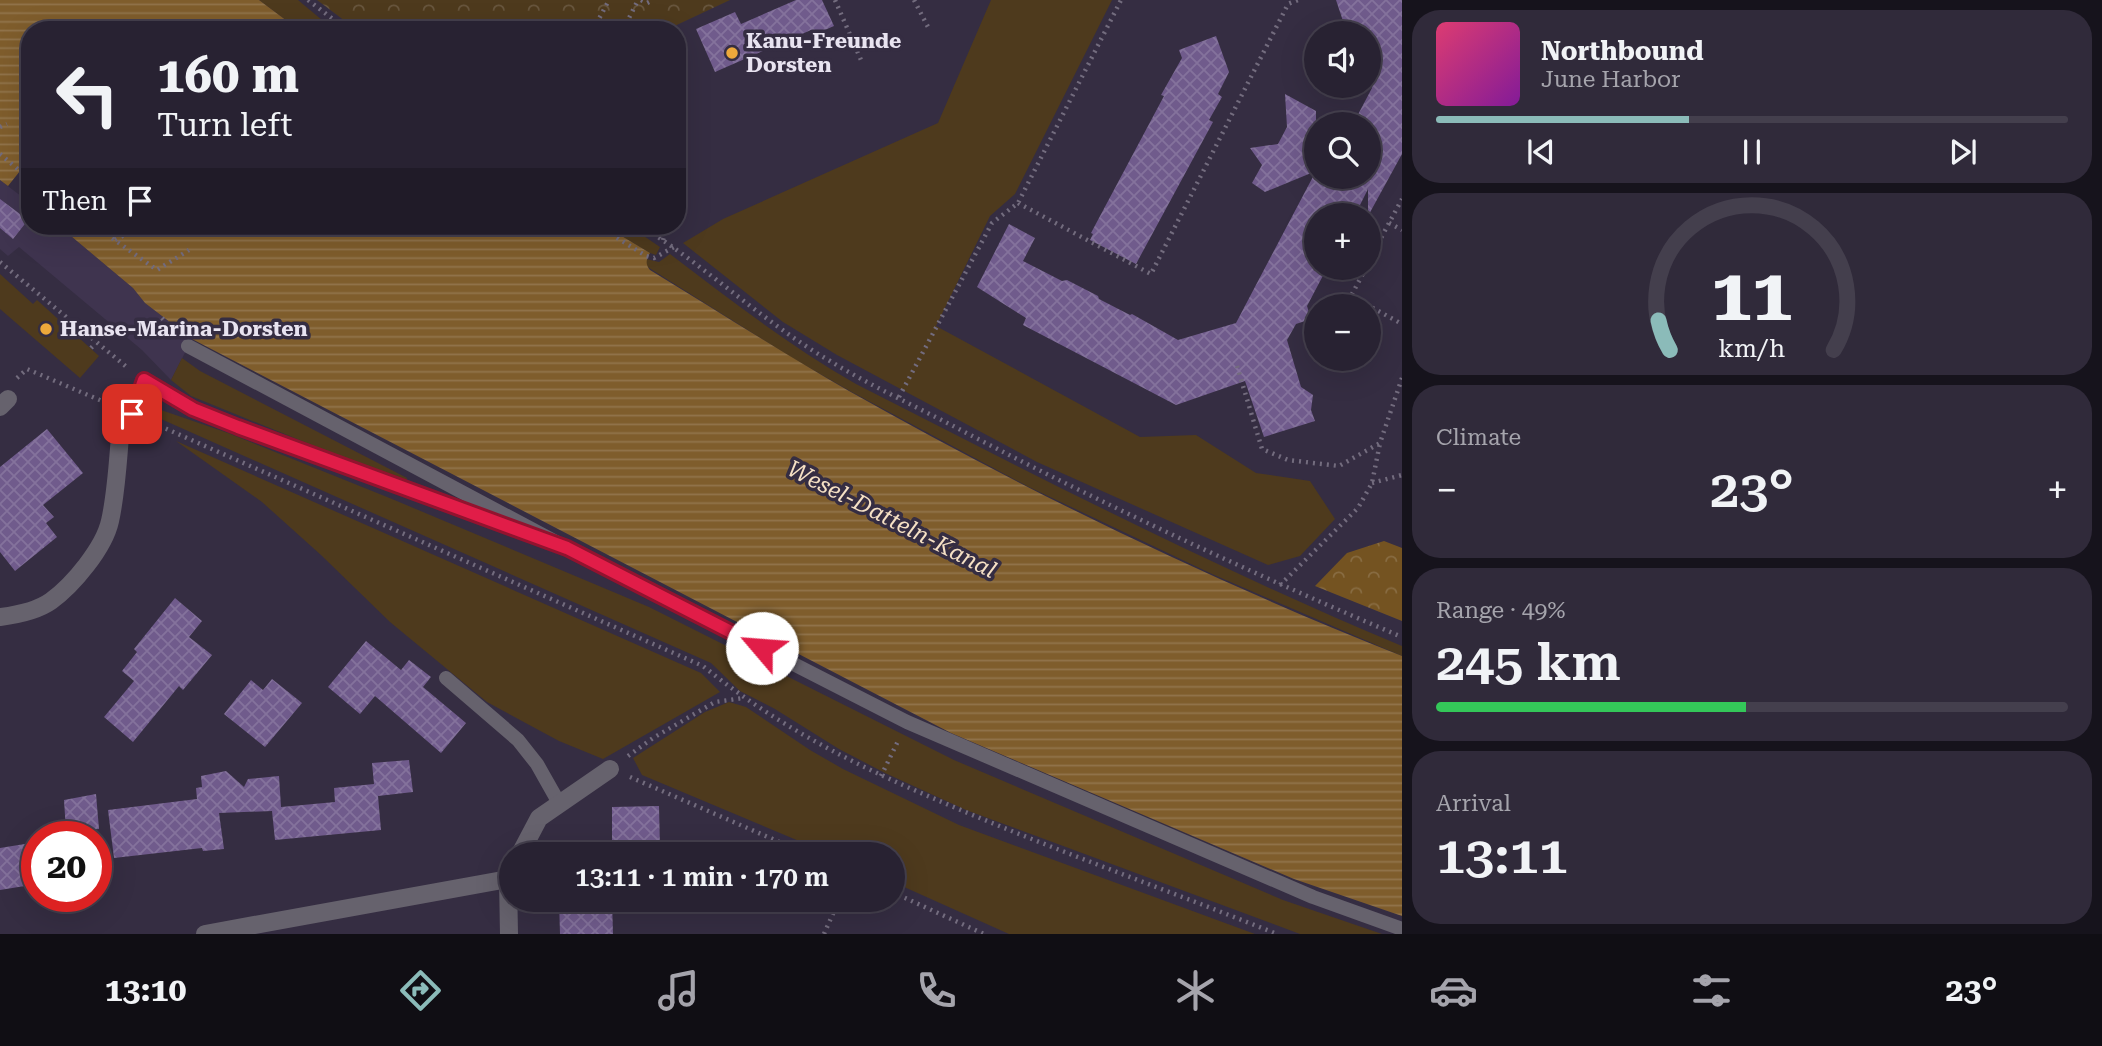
<!DOCTYPE html>
<html lang="en">
<head>
<meta charset="utf-8">
<style>
  :root { --surface:#282232; --page:#302a3a; --text:#f1f3f6; --muted:#a5a4ac; --line:#443f4d; --accent:#8bbbb9 }
  body { margin:0; font-family:"Roboto Serif",serif; background:var(--page); color:var(--text); height:100vh; display:flex; flex-direction:column; font-size:26px; white-space:nowrap }
  * { box-sizing:border-box; margin:0 }
  p { font-size:23px; color:var(--muted) }
  .icon { flex:none; width:38px; height:38px; fill:none; stroke:currentColor; stroke-width:2; stroke-linecap:round; stroke-linejoin:round }
  .map { position:relative; flex:1; overflow:hidden }
  .drawer { display:flex; flex-direction:column; gap:10px; padding:10px; background:#16131c; width:700px }
  .drawer>* { flex:none }
  .guide { position:absolute; left:21px; top:21px; width:665px; height:214px; border-radius:28px; box-shadow:0 7px 28px #0002,0 0 0 2px var(--line); background:#282232; color:var(--text); overflow:hidden }
  .buttons { position:absolute; left:1304px; top:21px; display:grid; gap:14px }
  .buttons a { display:grid; place-items:center; width:77px; height:77px; border-radius:50%; background:var(--surface); box-shadow:0 7px 28px #0002,0 0 0 2px var(--line); font-size:35px }
  .speed { position:absolute; left:21px; top:821px; display:flex; gap:14px; font-size:35px; font-weight:700; text-align:center }
  .speed>* { display:grid; place-content:center; width:91px; height:91px; border-radius:50%; background:var(--surface); box-shadow:0 7px 28px #0002,0 0 0 2px var(--line); line-height:1 }
  .speed .limit { border:10px solid #d22; background:#fff; color:#111 }
  .pin { position:absolute; display:grid; place-items:center; width:60px; height:60px; color:#fff; margin:-30px; border-radius:14px; box-shadow:0 4px 10px #0006 }
  .me { position:absolute; width:77px; margin:-38px; rotate:297deg; stroke-linejoin:round; filter:drop-shadow(0 0 5px #0008) }
  .turn { display:flex; align-items:center; gap:24px; height:147px; padding:0 21px; font-size:32px }
  .turn .icon { width:91px; height:91px; stroke-width:2.5 }
  .turn b { display:block; font-size:49px; line-height:60px }
  .then { display:flex; align-items:center; height:66px; padding:0 21px; background:#0003; gap:14px; font-size:26px }
  .big { font-size:52px; font-weight:600; line-height:1.1 }
  .drawer .tile { flex:1; display:flex; flex-direction:column; justify-content:center; gap:10px; min-width:0; padding:0 24px; border-radius:28px; background:var(--page) }
  .drawer .dial { align-items:center; gap:0 }
  .dial svg { height:182px; overflow:visible; fill:none; stroke:var(--line); stroke-width:7; stroke-linecap:round; text-anchor:middle }
  .dial text { fill:var(--text); stroke:none }
  .song { display:flex; align-items:center; gap:21px }
  .cover { width:84px; height:84px; border-radius:10px; background:linear-gradient(135deg,hsl(340 70% 55%),hsl(290 70% 35%)) }
  .played { height:7px; border-radius:4px; background:linear-gradient(90deg,var(--accent) 40%,var(--line) 40%) }
  .keys { display:flex; justify-content:space-around; direction:ltr }
  .heat { display:flex; justify-content:space-between; align-items:center; font-size:38px; direction:ltr }
  .charge { height:10px; border-radius:5px; background:linear-gradient(90deg,#34c759 49%,var(--line) 0) }
  .trip { position:absolute; left:499px; top:842px; width:406px; height:70px; border-radius:35px; background:var(--surface); box-shadow:0 7px 28px #0002,0 0 0 2px var(--line); font-weight:600; line-height:70px; text-align:center }
  .menu { display:flex; height:112px; justify-content:space-around; align-items:center; background:#100e14; color:var(--muted) }
  .menu .icon { width:49px; height:49px }
  .menu .selected { color:var(--accent) }
  .menu b { font-size:32px; color:var(--text) }
  main { display:flex; flex:1; min-height:0 }
  .map>svg:first-child { display:block }
  .built { fill:#3f344f }
  .green { fill:#4e3a1d }
  .forest { fill:url(#forest-crowns) }
  .park { fill:url(#park-crowns) }
  .water { fill:url(#water-rules) }
  .building { fill:url(#building-cross-hatch) }
  .lines { fill:none; stroke-linecap:round; stroke-linejoin:round }
  .path { stroke:#736c7e; stroke-width:4.5; stroke-dasharray:2 5; stroke-linecap:butt }
  .service { stroke:#66626d; stroke-width:14 }
  .minor { stroke:#66626d; stroke-width:18 }
  .route-casing { stroke:#92132f; stroke-width:18 }
  .route { stroke:#e11d48; stroke-width:12 }
  .poi-dot { fill:#eda83b; stroke:#352d42; stroke-width:2.5 }
  .labels { text-anchor:middle; stroke-width:7; stroke-linejoin:round; paint-order:stroke }
  .poi-label { font-size:21px; font-weight:bold; fill:#e8e3f0; stroke:#352d42; text-anchor:start }
  .water-label { font-size:23px; font-style:italic; fill:#f6e1c5; stroke:#352d42 }
</style>
</head>
<body>
<main>
<div class="map">
<svg width="1402" height="934" viewBox="0 0 1402 934">
  <defs>
    <pattern id="forest-crowns" width="20" height="18" patternUnits="userSpaceOnUse" patternTransform="scale(1.75)"><rect width="20" height="18" fill="#745321"/><path d="M2 6a3 3 0 1 1 6 0M12 15a3 3 0 1 1 6 0" fill="none" stroke="#886c42"/></pattern>
    <pattern id="park-crowns" width="20" height="18" patternUnits="userSpaceOnUse" patternTransform="scale(1.75)"><rect width="20" height="18" fill="#4e3a1d"/><path d="M2 6a3 3 0 1 1 6 0M12 15a3 3 0 1 1 6 0" fill="none" stroke="#68563e"/></pattern>
    <pattern id="water-rules" width="6" height="5" patternUnits="userSpaceOnUse" patternTransform="scale(1.75)"><rect width="6" height="5" fill="#7f5d2c"/><path d="M0 2.5h6" fill="none" stroke="#91744b"/></pattern>
    <pattern id="building-cross-hatch" width="8" height="8" patternUnits="userSpaceOnUse" patternTransform="scale(1.75)"><rect width="8" height="8" fill="#705b8c"/><path d="M0 0l8 8M0 8l8-8" fill="none" stroke="#84729c"/></pattern>
  </defs>
  <rect width="100%" height="100%" fill="#352d42"/>
  <path class="built" d="M 0,180 L 30,203 L 30,226 L 59,226 L 133,288 L 145,303 L 192,339 L 171,380 L 142,350 L 19,247 L 8,256 L 0,249 Z"/>
  <path class="green" d="M 259,0 L 298,0 L 334,30 L 299,30 Z
    M 991,0 L 1112,0 L 1015,194 L 990,216 L 936,326 L 1140,437 L 1196,435 L 1256,473 L 1310,481 L 1335,519 L 1300,556 L 1268,565 L 1037,462 L 837,355 L 783,322 L 683,243 L 723,219 L 938,123 Z
    M 605,226 L 629,226 L 660,247 L 656,255 L 650,253 Z
    M 670,254 C 730,300 790,346 856,384 C 1036,476 1215,568 1402,646 L 1402,656 L 1212,574 L 1027,486 L 850,391 L 794,359 L 646,266 L 646,259 L 659,262 Z
    M 0,274 L 33,304 L 37,300 L 99,356 L 80,378 L 0,309 Z
    M 182,358 L 200,371 L 407,478 L 405,483 L 191,396 L 171,380 Z
    M 161,410 L 228,433 L 392,499 L 649,607 L 954,760 L 1283,900 L 1382,934 L 1300,934 L 966,810 L 885,773 L 839,749 L 775,709 L 740,691 L 711,663 L 161,419 Z
    M 176,441 L 701,673 L 720,692 L 603,759 L 559,741 L 487,702 L 390,622 L 321,555 L 262,502 Z
    M 729,702 L 746,707 L 810,750 L 843,769 L 959,825 L 1255,934 L 1009,934 L 893,882 L 892,854 L 830,854 L 642,775 L 633,758 L 705,712 Z"/>
  <path class="forest" d="M 1384,541 L 1402,548 L 1402,621 L 1315,586 L 1347,553 Z"/>
  <path class="park" d="M 317,0 L 730,0 L 666,30 L 357,30 Z"/>
  <path class="water" d="M 0,0 L 259,0 L 299,30 L 30,30 L 30,171 L 26,169 L 20,171 L 8,186 L 0,180 Z
    M 59,226 L 605,226 L 650,253 C 646,260 645,264 650,270 C 716,310 781,352 849,391 C 1026,491 1212,581 1402,656 L 1402,916 L 1294,879 L 951,733 L 192,339 L 145,303 L 133,288 Z"/>
  <path class="building" d="M 796,0 L 822,0 L 834,26 L 813,35 L 811,30 L 715,72 L 696,29 L 735,12 L 741,24 Z
    M 1336,0 L 1402,0 L 1402,154 L 1368,216 L 1368,189 L 1355,215 L 1316,215 L 1316,268 L 1327,268 L 1307,306 L 1311,319 L 1296,324 L 1287,340 L 1301,387 L 1313,395 L 1311,410 L 1315,421 L 1264,437 L 1245,381 L 1176,405 L 1023,325 L 1026,318 L 977,287 L 1009,224 L 1035,238 L 1023,261 L 1062,281 L 1067,280 L 1098,296 L 1099,299 L 1130,315 L 1132,314 L 1178,340 L 1236,323 L 1316,171 L 1265,192 L 1252,183 L 1262,165 L 1250,148 L 1278,144 L 1287,127 L 1285,94 L 1316,111 L 1316,177 L 1368,177 L 1368,124 L 1353,124 L 1372,88 L 1368,75 L 1368,33 L 1347,33 Z
    M 1216,36 L 1229,72 L 1218,94 L 1222,97 L 1209,120 L 1213,122 L 1136,264 L 1090,240 L 1093,234 L 1091,233 L 1164,96 L 1161,95 L 1182,58 L 1179,50 Z
    M 0,199 L 28,220 L 13,239 L 0,228 Z
    M 47,429 L 83,473 L 43,505 L 54,517 L 46,523 L 57,537 L 15,571 L 0,552 L 0,467 Z
    M 175,598 L 202,621 L 189,637 L 212,655 L 183,690 L 179,686 L 133,742 L 104,717 L 134,681 L 122,671 L 137,652 L 134,649 Z
    M 366,641 L 401,670 L 409,660 L 431,677 L 423,687 L 466,723 L 441,753 L 375,696 L 360,714 L 328,687 Z
    M 272,679 L 302,703 L 265,747 L 224,714 L 251,680 L 263,690 Z
    M 409,760 L 413,792 L 378,796 L 381,830 L 275,840 L 272,811 L 219,813 L 224,849 L 203,851 L 202,848 L 114,858 L 108,810 L 197,799 L 196,788 L 202,787 L 201,776 L 226,771 L 244,787 L 248,779 L 279,776 L 281,807 L 335,802 L 334,788 L 374,784 L 372,763 Z
    M 96,794 L 99,829 L 66,831 L 64,800 Z
    M 659,806 L 660,848 L 612,850 L 612,807 Z
    M 37,842 L 37,884 L 0,890 L 0,848 Z
    M 559,900 L 612,900 L 613,934 L 560,934 Z"/>
  <g class="lines">
    <path class="path" d="M 308,0 L 347,30
      M 641,0 L 647,3 L 653,0
      M 835,0 L 861,60
      M 914,0 L 928,27
      M 593,30 L 609,0
      M 623,30 L 638,0
      M 0,127 L 7,124
      M 0,154 L 20,171
      M 1018,203 L 1151,274 L 1288,4 L 1298,0
      M 1389,223 L 1402,230
      M 95,226 L 157,270 L 189,250
      M 641,226 C 707,267 763,322 830,361 C 871,386 915,406 957,428 C 1102,504 1251,573 1402,637
      M 611,234 L 646,256 L 654,258 L 674,247
      M 115,240 L 141,226
      M 663,240 L 667,226
      M 0,262 L 129,369
      M 1368,262 L 1402,199
      M 1366,268 L 1351,296 L 1402,324
      M 162,318 L 176,333
      M 91,348 L 96,343
      M 1237,366 L 1262,449 L 1288,460 L 1339,466 L 1380,443 L 1402,378
      M 17,378 L 27,369 L 109,404
      M 899,397 L 992,223 L 1018,203 L 1121,0
      M 153,423 L 703,666 C 782,730 863,769 956,808 C 1062,853 1170,891 1277,934
      M 1372,483 L 1402,475
      M 1280,585 L 1358,508 L 1372,483 L 1380,443
      M 628,756 L 653,738 L 715,702 L 743,698
      M 881,776 L 899,739
      M 630,777 L 807,854
      M 892,892 L 984,934
      M 824,934 L 839,900"/>
    <path class="service" d="M 188,346 L 567,548 L 907,722 L 1313,897 L 1402,929
      M 132,414 L 144,380 L 193,409 L 238,427 L 518,530
      M 446,678 L 518,740 L 537,764 L 559,803"/>
    <path class="minor" d="M 0,407 L 8,399
      M 0,617 C 16,615 37,611 51,601 C 73,585 104,548 110,521 C 117,490 118,456 121,425 L 132,414
      M 520,854 L 539,818 L 610,769
      M 205,934 L 508,879
      M 509,934 L 508,879 L 511,873"/>
  </g>
  <g class="lines">
    <defs>
      <path id="route" d="M 132,414 L 144,380 L 193,409 L 238,427 L 567,548 L 762,648"/>
    </defs>
    <use href="#route" class="route-casing"/>
    <use href="#route" class="route"/>
  </g>
  <g class="poi-dot">
    <circle cx="732" cy="53" r="7"/>
    <circle cx="46" cy="329" r="7"/>
  </g>
  <g class="labels">
    <g class="poi-label">
      <text x="746" y="48">Kanu-Freunde<tspan x="746" dy="24">Dorsten</tspan></text>
      <text x="60" y="336">Hanse-Marina-Dorsten</text>
    </g>
    <g class="water-label">
      <text transform="translate(892 519) rotate(27)" y="8">Wesel-Datteln-Kanal</text>
    </g>
  </g>
</svg>
<div class="buttons">
<a><svg class="icon" aria-label="sound" viewBox="0 0 24 24"><path d="M4 9h4l5-4v14l-5-4H4zM17 9q2 3 0 6"/></svg></a>
<a><svg class="icon" aria-label="search" viewBox="0 0 24 24"><circle cx="10" cy="10" r="6"/><path d="M15 15l6 6"/></svg></a>
<a>+</a>
<a>−</a>
</div>
<div class="speed"><div class="limit">20</div></div>
<div class="pin" style="left:132px;top:414px;background:#d93025"><svg class="icon" aria-label="arrive" viewBox="0 0 24 24"><path d="M6 21V4h12l-3 4 3 4H6"/></svg></div>
<svg class="me" style="left:762px;top:648px" viewBox="-20 -20 40 40"><circle r="19" fill="#fff"/><path d="M0-13L10 11 0 6-10 11z" fill="#e11d48"/></svg>
<div class="trip">13:11 · 1 min · 170 m</div>
<div class="guide">
<div class="turn"><svg class="icon" aria-label="left" viewBox="0 0 24 24"><path d="M17 20v-9H6M10 6l-5 5 5 5"/></svg><div><b>160 m</b>Turn left</div></div>
<div class="then">Then<svg class="icon" aria-label="arrive" viewBox="0 0 24 24"><path d="M6 21V4h12l-3 4 3 4H6"/></svg></div>
</div>
</div>
<section class="drawer">
<div class="tile">
<div class="song"><i class="cover"></i><div><b>Northbound</b><p>June Harbor</p></div></div>
<div class="played"></div>
<div class="keys"><svg class="icon" aria-label="previous" viewBox="0 0 24 24"><path d="M18 5L8 12l10 7zM5 5v14"/></svg><svg class="icon" aria-label="pause" viewBox="0 0 24 24"><path d="M8 5v14M16 5v14"/></svg><svg class="icon" aria-label="next" viewBox="0 0 24 24"><path d="M6 5l10 7-10 7zM19 5v14"/></svg></div>
</div>
<div class="tile dial"><svg viewBox="0 0 100 80">
<path d="M14 69A42 42 0 1 1 86 69"/>
<path d="M14 69A42 42 0 0 1 9 56" stroke="#8bbbb9"/>
<text x="50" y="56" font-size="32" font-weight="700">11</text>
<text x="50" y="72" font-size="11">km/h</text>
</svg></div>
<div class="tile"><p>Climate</p>
<div class="heat"><a>−</a><b class="big">23°</b><a>+</a></div>
</div>
<div class="tile"><p>Range · 49%</p><b class="big">245 km</b><div class="charge"></div></div>
<div class="tile"><p>Arrival</p><b class="big">13:11</b></div>
</section>
</main>
<nav class="menu">
<b>13:10</b>
<svg class="icon selected" aria-label="directions" viewBox="0 0 24 24"><path d="M12 3l9 9-9 9-9-9zM9 14v-3h6M13 9l2 2-2 2"/></svg>
<svg class="icon" aria-label="music" viewBox="0 0 24 24"><path d="M9 18V5l10-2v13"/><circle cx="6" cy="18" r="3"/><circle cx="16" cy="16" r="3"/></svg>
<svg class="icon" aria-label="phone" viewBox="0 0 24 24"><path d="M5 4h4l2 5-3 2q2 4 5 5l2-3 5 2v4C11 20 4 13 5 4z"/></svg>
<svg class="icon" aria-label="climate" viewBox="0 0 24 24"><path d="M12 3v18M4 7l16 10M4 17L20 7"/></svg>
<svg class="icon" aria-label="car" viewBox="0 0 24 24"><path d="M5 17H2v-5l4-1 3-4h7l3 4 3 1v5h-3M9 17h6M6 11h13"/><circle cx="7" cy="17" r="2"/><circle cx="17" cy="17" r="2"/></svg>
<svg class="icon" aria-label="filters" viewBox="0 0 24 24"><path d="M4 7h16M4 17h16"/><circle cx="9" cy="7" r="2"/><circle cx="15" cy="17" r="2"/></svg>
<b>23°</b>
</nav>
</body>
</html>
